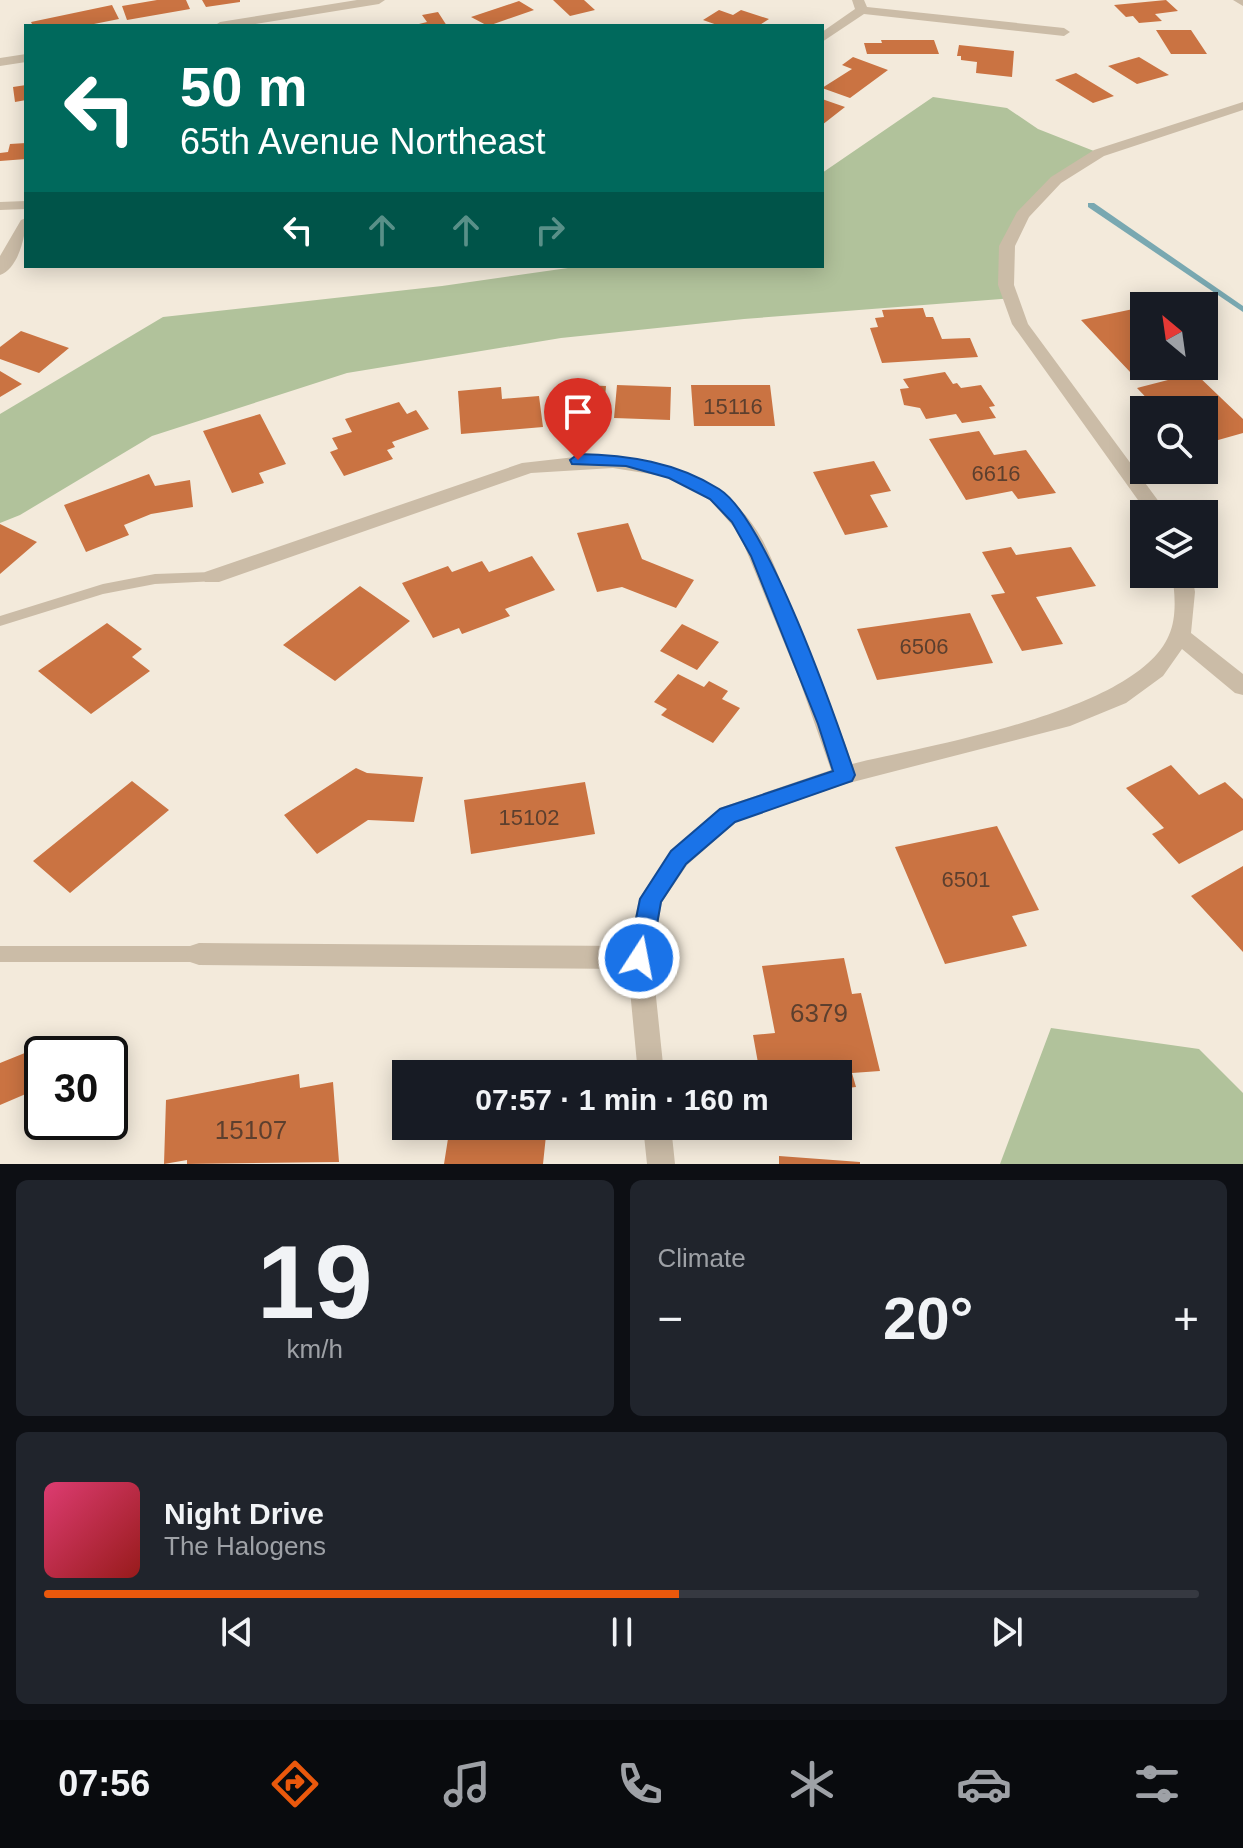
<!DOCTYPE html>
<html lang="en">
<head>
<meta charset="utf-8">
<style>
  :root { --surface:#171b24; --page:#20242c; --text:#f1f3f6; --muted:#9ea1a6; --line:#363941; --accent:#ea580c }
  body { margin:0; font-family:Helvetica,sans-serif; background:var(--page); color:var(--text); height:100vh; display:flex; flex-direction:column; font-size:30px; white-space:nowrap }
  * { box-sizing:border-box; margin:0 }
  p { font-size:26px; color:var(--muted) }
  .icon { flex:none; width:44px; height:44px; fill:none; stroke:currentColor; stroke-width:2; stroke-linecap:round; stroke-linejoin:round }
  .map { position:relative; height:1164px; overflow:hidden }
  .sheet { display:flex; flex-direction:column; gap:16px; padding:16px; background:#0d0f14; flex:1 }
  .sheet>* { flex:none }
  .top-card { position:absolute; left:24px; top:24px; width:800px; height:244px; border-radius:0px; box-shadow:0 4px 20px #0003; background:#00695c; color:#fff; overflow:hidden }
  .needle { width:52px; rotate:331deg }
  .controls { position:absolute; left:1130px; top:292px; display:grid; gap:16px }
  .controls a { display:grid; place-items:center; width:88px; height:88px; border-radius:0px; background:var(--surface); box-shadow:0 4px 20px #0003; font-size:40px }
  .speed { position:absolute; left:24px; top:1036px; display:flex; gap:16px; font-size:40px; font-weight:700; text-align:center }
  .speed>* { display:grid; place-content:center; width:104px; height:104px; border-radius:50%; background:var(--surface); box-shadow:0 4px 20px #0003; line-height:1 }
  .speed .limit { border:4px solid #111; border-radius:12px; background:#fff; color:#111 }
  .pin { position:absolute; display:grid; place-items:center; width:68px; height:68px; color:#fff; margin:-82px -34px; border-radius:50% 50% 50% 0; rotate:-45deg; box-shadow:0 0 8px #0007 }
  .pin .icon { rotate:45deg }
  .me { position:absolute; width:88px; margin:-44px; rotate:11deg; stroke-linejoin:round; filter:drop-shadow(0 0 6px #0008) }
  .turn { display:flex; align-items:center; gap:28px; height:168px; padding:0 24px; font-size:36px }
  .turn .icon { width:104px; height:104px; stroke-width:2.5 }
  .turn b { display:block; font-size:56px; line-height:68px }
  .lanes { display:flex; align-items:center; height:76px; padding:0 24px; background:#0003; justify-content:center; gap:40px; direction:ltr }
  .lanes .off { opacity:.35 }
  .big { font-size:60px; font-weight:700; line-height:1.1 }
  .sheet .tile { flex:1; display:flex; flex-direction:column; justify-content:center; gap:12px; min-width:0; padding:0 28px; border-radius:12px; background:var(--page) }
  .sheet .dial { align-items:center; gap:0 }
  .dial b { font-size:104px; line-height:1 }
  .song { display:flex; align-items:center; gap:24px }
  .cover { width:96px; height:96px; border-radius:12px; background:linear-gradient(135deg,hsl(340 70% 55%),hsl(0 70% 35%)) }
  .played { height:8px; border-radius:4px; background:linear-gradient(90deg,var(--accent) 55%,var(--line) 55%) }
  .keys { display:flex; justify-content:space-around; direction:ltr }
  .heat { display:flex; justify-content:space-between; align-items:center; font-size:44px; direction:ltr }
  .sheet .tiles { flex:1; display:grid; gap:16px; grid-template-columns:1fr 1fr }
  .tile:last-child { grid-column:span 2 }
  .trip { position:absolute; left:392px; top:1060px; width:460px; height:80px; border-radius:0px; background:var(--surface); box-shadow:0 4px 20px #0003; font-weight:700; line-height:80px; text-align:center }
  .tab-bar { display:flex; height:128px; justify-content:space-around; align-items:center; background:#090b0e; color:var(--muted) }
  .tab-bar .icon { width:56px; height:56px }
  .tab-bar .current { color:var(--accent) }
  .tab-bar b { font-size:36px; color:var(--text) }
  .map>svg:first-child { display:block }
  .green { fill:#b1c29b }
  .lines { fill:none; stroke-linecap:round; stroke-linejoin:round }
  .stream { fill:#79a8b1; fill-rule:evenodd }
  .building { fill:#ca7342 }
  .lane { fill:#cbbca7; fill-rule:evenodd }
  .street { fill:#cbbca7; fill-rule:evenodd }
  .route { fill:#1a73e8; stroke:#114b97; stroke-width:2 }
  .labels { text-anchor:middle; stroke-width:7; stroke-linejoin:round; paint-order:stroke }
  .number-label { font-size:22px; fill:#5c3f2e }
  .near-number-label { font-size:26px; fill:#5c3f2e }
</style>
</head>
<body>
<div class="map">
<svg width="1243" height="1164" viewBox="0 0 1243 1164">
  <rect width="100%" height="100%" fill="#f3eadb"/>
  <path class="green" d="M 933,97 L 1007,108 L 1038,129 L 1099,153 L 1056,180 L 1007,246 L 1014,298 L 744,319 L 561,338 L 347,373 L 152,436 L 20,515 L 0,523 L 0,414 L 163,317 L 442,286 L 582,266 L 822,266 L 822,173 Z
    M 1051,1028 L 1199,1049 L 1243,1093 L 1243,1164 L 1000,1164 Z"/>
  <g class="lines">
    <path class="stream" d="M 1088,203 L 1094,203 L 1243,306 L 1243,312 L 1088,207 Z"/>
  </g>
  <path class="building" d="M 157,0 L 186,0 L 190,9 L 127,20 L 122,6 Z
    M 202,0 L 240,0 L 240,2 L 206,7 Z
    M 553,0 L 584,0 L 595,10 L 570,16 Z
    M 1166,0 L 1178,11 L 1155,14 L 1162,21 L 1139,23 L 1133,16 L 1126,17 L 1114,5 Z
    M 519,1 L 534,10 L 488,26 L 471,17 Z
    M 112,5 L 119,19 L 84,26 L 33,26 L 31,22 Z
    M 719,10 L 733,15 L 741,10 L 769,19 L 758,26 L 720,26 L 703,20 Z
    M 438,12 L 447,26 L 411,26 L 427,22 L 422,15 Z
    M 1156,30 L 1191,30 L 1207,54 L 1171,54 Z
    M 881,40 L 934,40 L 939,54 L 867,54 L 864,43 L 882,43 Z
    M 959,45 L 1014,51 L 1012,77 L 976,73 L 977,62 L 961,60 L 961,56 L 957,56 Z
    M 853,57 L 888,70 L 850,98 L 822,88 L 852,69 L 842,65 Z
    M 1139,57 L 1169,75 L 1137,84 L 1108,66 Z
    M 1076,73 L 1114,96 L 1093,103 L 1055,80 Z
    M 26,85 L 26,100 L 15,102 L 13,87 Z
    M 822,99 L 845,107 L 822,125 Z
    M 26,143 L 26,159 L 0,161 L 0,153 L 8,152 L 10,144 Z
    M 923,308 L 926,317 L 933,317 L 942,339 L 970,338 L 978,357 L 882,363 L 870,328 L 878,327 L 875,318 L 884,317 L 882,310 Z
    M 1138,308 L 1144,314 L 1144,366 L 1158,367 L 1131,373 L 1081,320 Z
    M 21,331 L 69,348 L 39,373 L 0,359 L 0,347 Z
    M 0,371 L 22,384 L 0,397 Z
    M 945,372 L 953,384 L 957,383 L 961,388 L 981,385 L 995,406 L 989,407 L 996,418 L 962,423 L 956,414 L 926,419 L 920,408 L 904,405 L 900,389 L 909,388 L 903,379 Z
    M 1195,373 L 1243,419 L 1243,433 L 1204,444 L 1204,410 L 1158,410 L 1137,388 Z
    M 578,385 L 606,386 L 604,409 L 575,408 Z
    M 617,385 L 671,387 L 670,420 L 614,418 Z
    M 691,385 L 770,385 L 775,426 L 694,426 Z
    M 501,387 L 502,399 L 539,396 L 543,427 L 461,434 L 458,391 Z
    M 399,402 L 407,414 L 416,410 L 429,429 L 392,442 L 395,447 L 387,450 L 393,459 L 344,476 L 330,452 L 338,449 L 332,438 L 352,432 L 345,419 Z
    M 260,414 L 286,464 L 259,473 L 264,483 L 232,493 L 203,431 Z
    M 979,431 L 994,455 L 1026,450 L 1056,493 L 1018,499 L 1012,491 L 966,500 L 929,439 Z
    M 874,461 L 891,491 L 870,495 L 888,527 L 845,535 L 813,472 Z
    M 149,474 L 155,486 L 190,480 L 193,507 L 151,514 L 124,525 L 129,535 L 86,552 L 64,505 Z
    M 628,523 L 642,559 L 694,580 L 676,608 L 622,587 L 597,592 L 577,533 Z
    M 0,524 L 37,542 L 0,574 Z
    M 1011,547 L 1016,555 L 1071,547 L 1096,586 L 1036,597 L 1063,644 L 1022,651 L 991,595 L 1005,593 L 982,552 Z
    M 532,556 L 555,590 L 505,609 L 510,616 L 462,634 L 459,628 L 433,638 L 402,583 L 448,566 L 452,572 L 482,561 L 489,572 Z
    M 360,586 L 410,621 L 335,681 L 283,645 Z
    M 970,613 L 993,663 L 877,680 L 857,629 Z
    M 107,623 L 142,649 L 132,657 L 150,671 L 91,714 L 38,671 Z
    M 682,624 L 719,642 L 697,670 L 660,651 Z
    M 678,674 L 704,687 L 709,681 L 728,691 L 722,699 L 740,708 L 713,743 L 661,715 L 667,709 L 654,702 Z
    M 1171,765 L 1199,795 L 1225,782 L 1243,799 L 1243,830 L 1179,864 L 1152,834 L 1164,828 L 1126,788 Z
    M 356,768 L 367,773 L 423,777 L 414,822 L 368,820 L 317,854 L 284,815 Z
    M 132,781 L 169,810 L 70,893 L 33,861 Z
    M 585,782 L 595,834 L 471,854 L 464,800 Z
    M 997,826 L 1039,910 L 1012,916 L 1027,946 L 945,964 L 895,847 Z
    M 1243,866 L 1243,952 L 1191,896 Z
    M 844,958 L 852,994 L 861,993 L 880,1071 L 852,1073 L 856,1087 L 838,1089 L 838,1074 L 760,1074 L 753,1035 L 775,1033 L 762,966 Z
    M 57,1040 L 60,1054 L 42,1054 L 42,1087 L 0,1105 L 0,1063 Z
    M 299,1074 L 300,1088 L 333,1082 L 339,1162 L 187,1164 L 187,1160 L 164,1164 L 166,1100 Z
    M 450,1126 L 547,1126 L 543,1164 L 444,1164 Z
    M 779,1156 L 860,1162 L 860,1164 L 779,1164 Z"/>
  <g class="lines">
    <path class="lane" d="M 212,572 L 219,577 L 217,581 L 155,584 L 103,594 L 0,626 L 0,616 L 103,584 L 155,574 Z
      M 0,946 L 199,946 L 205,948 L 208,954 L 205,960 L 199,962 L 0,962 Z"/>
    <path class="street" d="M 357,0 L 385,0 L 379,4 L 243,26 L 214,26 L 220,22 Z
      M 852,0 L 864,0 L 867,7 L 1064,28 L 1070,32 L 1064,36 L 864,14 L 822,42 L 822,32 L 855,9 Z
      M 1233,0 L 1243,0 L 1243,6 Z
      M 26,54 L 26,62 L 0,66 L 0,58 Z
      M 1243,102 L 1243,110 L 1104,156 L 1061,183 L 1029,217 L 1015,246 L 1014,285 L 1028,324 L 1168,514 L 1148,514 L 1012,324 L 998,285 L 999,246 L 1017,212 L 1051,177 L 1094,150 Z
      M 26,201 L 26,209 L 0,210 L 0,202 Z
      M 26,218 C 26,236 18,269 0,275 L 0,256 L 21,220 Z
      M 584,456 C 656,456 726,473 763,541 C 776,566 785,594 796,620 C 815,668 836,715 852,764 C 929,745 1137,712 1169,635 C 1177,618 1175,592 1172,574 L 1192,574 L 1195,592 L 1191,633 L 1243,674 L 1243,695 L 1235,693 L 1182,649 L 1163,676 L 1126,703 L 1070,726 L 845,784 L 736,822 L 687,865 L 662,902 L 652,958 L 664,1074 L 638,1074 L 628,969 L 199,965 L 190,962 L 186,954 L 190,946 L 199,943 L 629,946 L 639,899 L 671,851 L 720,808 L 831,770 L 799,679 L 739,533 L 711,501 L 687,486 L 663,476 L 613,468 L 531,473 L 219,582 L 205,582 L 202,577 L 205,572 L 522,463 Z
      M 643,1126 L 671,1126 L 675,1164 L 647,1164 Z"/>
  </g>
  <path class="route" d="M 578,454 C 628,455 676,462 719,489 C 767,519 835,716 855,775 L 852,781 L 735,822 L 686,864 L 661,902 L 651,958 L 647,965 L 639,968 L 631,965 L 628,958 L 640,899 L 671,851 L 720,809 L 833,771 L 818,724 L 751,556 L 732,522 L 710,499 L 669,478 L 626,466 L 572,464 L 570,460 Z"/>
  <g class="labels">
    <g class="number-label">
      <text x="733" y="414">15116</text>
      <text x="996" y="481">6616</text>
      <text x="924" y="654">6506</text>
      <text x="529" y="825">15102</text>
      <text x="966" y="887">6501</text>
    </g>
    <g class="near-number-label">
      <text x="819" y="1022">6379</text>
      <text x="251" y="1139">15107</text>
    </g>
  </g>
</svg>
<div class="controls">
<a><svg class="needle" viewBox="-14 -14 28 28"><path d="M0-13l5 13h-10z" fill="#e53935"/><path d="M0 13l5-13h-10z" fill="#9ea1a6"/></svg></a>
<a><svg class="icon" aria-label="search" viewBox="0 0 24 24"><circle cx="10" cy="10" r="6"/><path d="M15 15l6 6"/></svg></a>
<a><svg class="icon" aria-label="layers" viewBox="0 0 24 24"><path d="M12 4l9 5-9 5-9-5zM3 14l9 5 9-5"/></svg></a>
</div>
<div class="speed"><div class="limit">30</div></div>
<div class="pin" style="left:578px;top:460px;background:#d93025"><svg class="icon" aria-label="arrive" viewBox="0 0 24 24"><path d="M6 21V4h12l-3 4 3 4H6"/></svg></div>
<svg class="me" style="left:639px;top:958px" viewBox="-20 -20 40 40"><circle r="17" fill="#1a73e8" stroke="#fff" stroke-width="3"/><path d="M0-11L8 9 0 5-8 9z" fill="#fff"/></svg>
<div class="trip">07:57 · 1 min · 160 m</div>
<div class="top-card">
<div class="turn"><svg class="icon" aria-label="left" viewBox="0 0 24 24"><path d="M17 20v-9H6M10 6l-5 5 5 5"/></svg><div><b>50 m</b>65th Avenue Northeast</div></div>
<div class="lanes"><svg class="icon" aria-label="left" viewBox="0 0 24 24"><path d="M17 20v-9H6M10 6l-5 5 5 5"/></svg><svg class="icon off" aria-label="ahead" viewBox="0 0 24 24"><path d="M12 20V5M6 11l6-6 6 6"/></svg><svg class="icon off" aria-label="ahead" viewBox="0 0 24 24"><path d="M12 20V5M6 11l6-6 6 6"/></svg><svg class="icon off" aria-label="right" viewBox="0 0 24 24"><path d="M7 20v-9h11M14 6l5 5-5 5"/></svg></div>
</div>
</div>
<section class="sheet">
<div class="tiles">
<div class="tile dial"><b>19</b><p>km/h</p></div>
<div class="tile"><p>Climate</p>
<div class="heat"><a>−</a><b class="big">20°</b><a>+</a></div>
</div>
<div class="tile">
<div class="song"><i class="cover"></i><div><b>Night Drive</b><p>The Halogens</p></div></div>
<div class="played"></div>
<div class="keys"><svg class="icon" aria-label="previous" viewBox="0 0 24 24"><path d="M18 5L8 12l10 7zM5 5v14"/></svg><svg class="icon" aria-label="pause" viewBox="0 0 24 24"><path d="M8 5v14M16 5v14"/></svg><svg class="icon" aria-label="next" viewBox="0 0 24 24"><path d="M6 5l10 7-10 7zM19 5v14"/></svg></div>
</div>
</div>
</section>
<nav class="tab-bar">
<b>07:56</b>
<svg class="icon current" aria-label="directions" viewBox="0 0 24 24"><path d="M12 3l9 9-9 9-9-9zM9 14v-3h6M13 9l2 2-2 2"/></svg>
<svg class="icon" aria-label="music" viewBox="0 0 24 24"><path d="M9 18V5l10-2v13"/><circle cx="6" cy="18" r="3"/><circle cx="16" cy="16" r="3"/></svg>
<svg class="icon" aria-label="phone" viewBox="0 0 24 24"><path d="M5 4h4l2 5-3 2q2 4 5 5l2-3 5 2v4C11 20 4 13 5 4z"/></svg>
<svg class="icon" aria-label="climate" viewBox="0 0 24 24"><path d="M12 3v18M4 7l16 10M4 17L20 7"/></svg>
<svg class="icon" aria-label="car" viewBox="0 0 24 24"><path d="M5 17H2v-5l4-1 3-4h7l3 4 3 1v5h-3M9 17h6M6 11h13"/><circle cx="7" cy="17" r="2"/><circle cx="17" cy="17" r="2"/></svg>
<svg class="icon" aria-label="filters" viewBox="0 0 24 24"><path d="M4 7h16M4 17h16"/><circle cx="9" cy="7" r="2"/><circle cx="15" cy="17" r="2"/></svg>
</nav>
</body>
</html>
